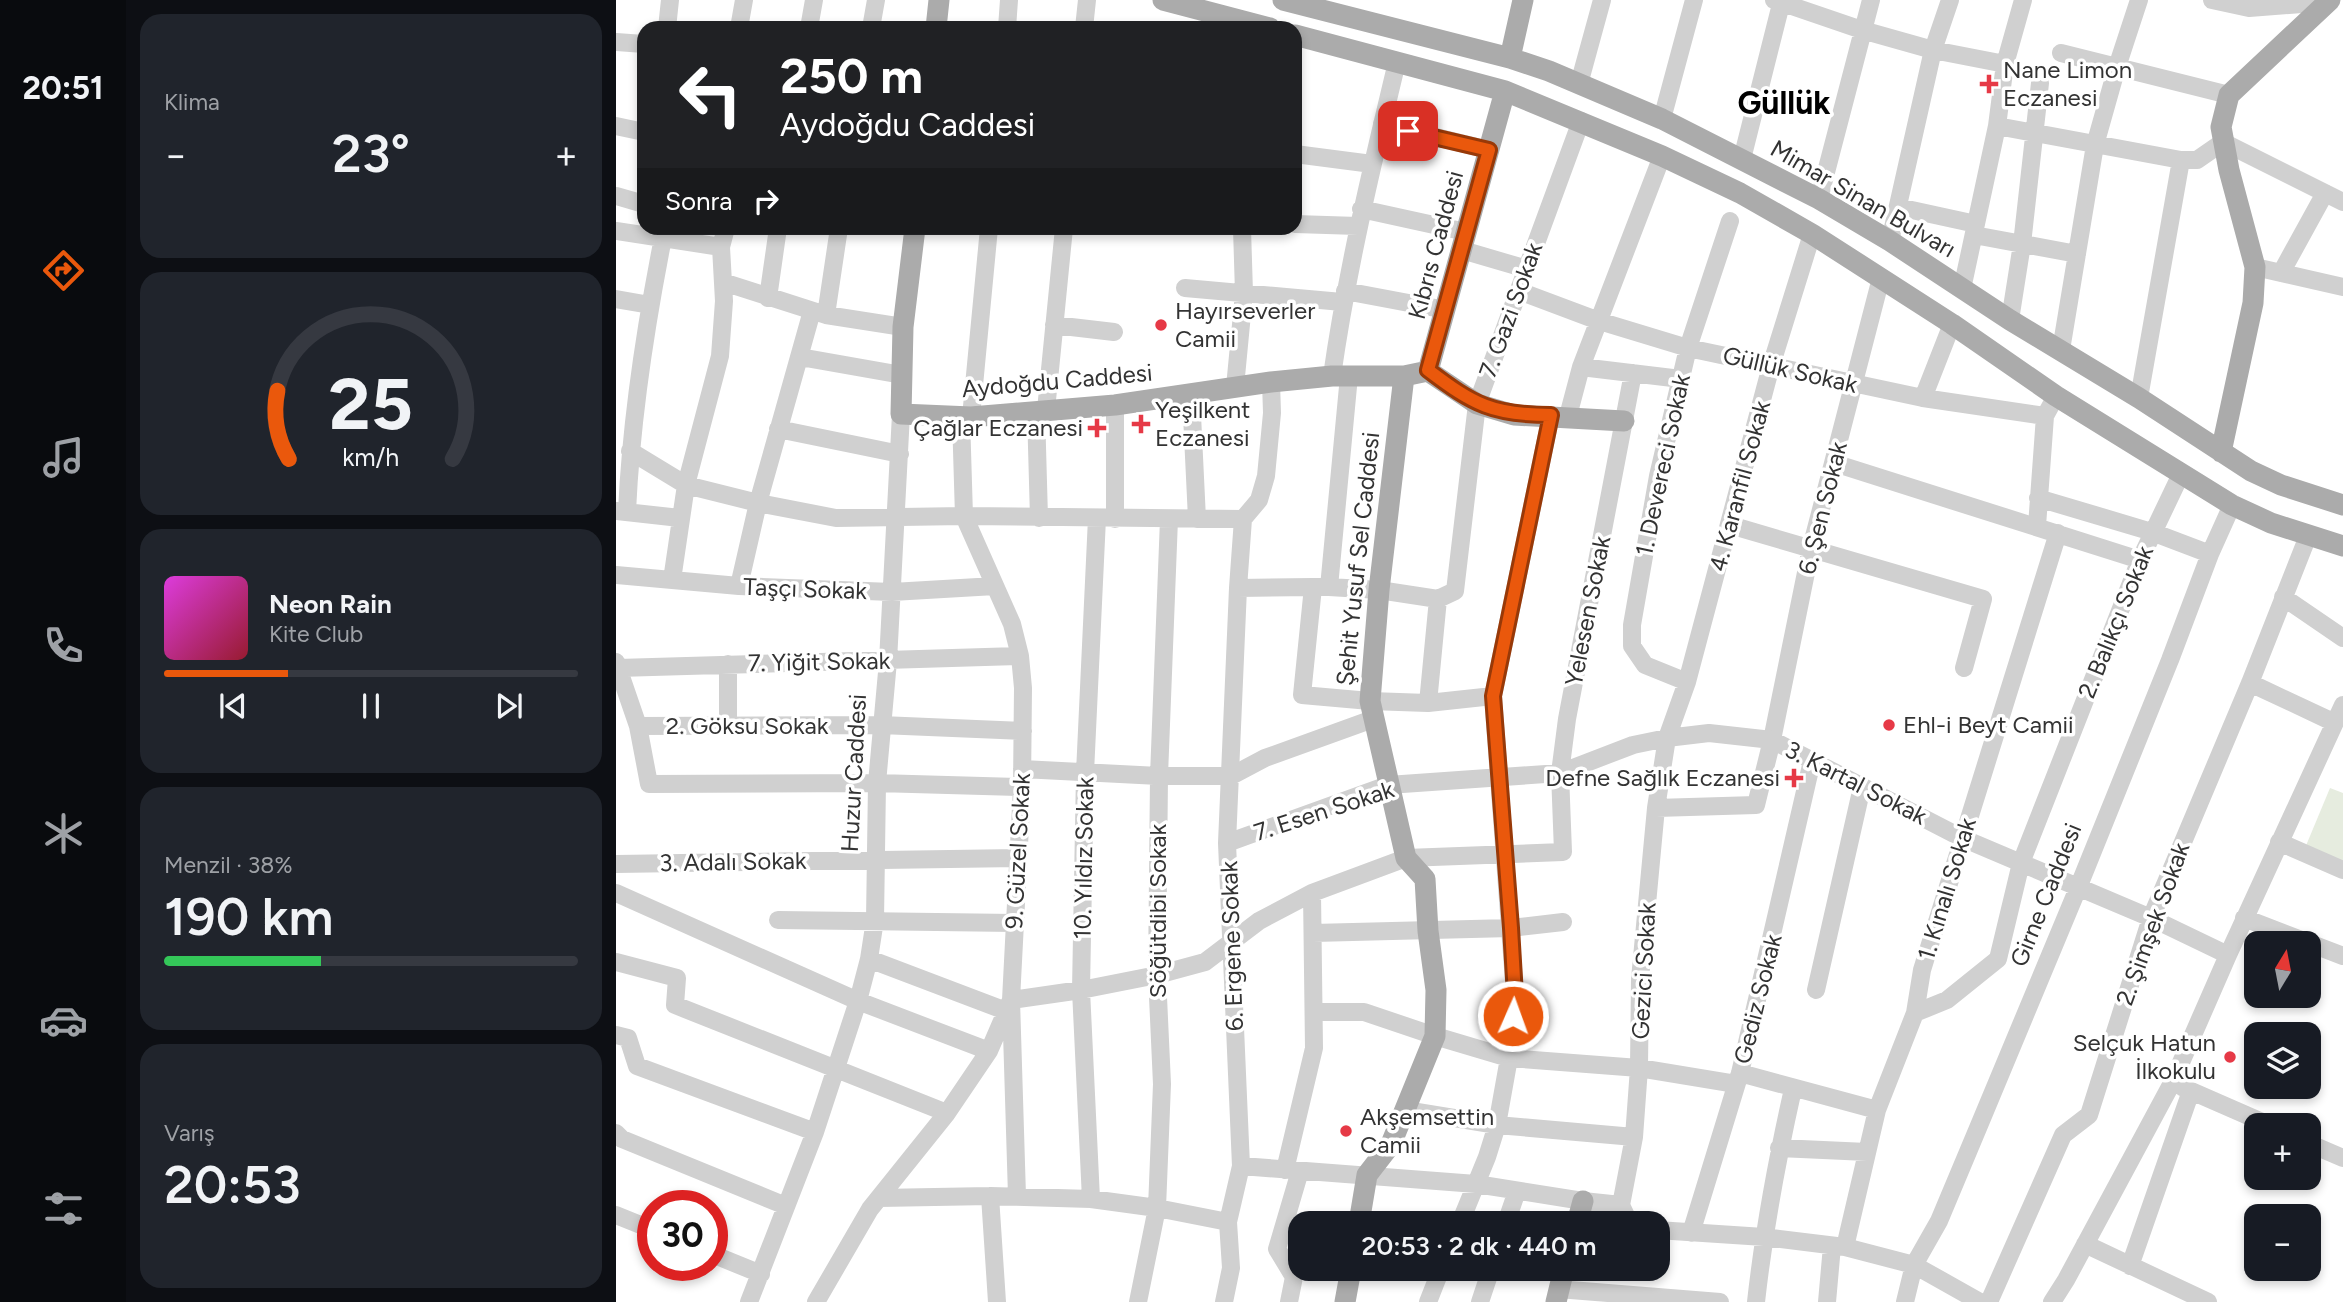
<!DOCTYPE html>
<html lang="tr">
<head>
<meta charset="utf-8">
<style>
  :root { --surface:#171b24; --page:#20242c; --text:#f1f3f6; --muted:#9ea1a6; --line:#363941; --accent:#ea580c }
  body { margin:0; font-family:Figtree,sans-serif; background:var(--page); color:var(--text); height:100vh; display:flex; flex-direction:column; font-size:26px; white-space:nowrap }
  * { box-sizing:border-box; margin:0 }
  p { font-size:23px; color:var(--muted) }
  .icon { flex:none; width:38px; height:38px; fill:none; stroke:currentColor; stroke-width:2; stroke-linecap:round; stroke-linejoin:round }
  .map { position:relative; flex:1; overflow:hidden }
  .details { display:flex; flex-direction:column; gap:14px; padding:14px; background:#0d0f14; width:490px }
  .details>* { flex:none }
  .banner { position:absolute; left:21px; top:21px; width:665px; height:214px; border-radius:21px; box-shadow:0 4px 10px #0003; background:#202124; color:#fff; overflow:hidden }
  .needle { width:46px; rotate:10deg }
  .buttons { position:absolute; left:1628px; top:931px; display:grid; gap:14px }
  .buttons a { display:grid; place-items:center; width:77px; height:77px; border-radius:14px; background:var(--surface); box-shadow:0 4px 10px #0003; font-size:35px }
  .speed { position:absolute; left:21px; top:1190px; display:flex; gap:14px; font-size:35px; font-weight:700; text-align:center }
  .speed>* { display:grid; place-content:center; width:91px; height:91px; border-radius:50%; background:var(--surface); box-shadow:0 4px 10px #0003; line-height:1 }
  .speed .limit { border:10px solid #d22; background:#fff; color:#111 }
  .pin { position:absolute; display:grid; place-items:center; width:60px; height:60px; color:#fff; margin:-30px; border-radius:14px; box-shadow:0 4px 10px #0006 }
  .me { position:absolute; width:77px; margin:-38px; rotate:2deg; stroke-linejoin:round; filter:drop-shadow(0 0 5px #0008) }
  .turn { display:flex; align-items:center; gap:24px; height:147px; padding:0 28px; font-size:32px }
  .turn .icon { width:91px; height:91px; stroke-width:2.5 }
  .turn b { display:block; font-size:49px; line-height:60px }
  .then { display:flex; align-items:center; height:66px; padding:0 28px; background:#0003; gap:14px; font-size:26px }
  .big { font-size:52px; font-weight:600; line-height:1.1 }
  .details .tile { flex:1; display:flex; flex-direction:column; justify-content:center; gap:10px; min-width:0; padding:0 24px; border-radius:21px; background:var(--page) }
  .details .dial { align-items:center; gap:0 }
  .dial svg { height:182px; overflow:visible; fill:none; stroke:var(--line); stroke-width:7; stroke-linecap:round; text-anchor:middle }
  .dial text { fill:var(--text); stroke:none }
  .song { display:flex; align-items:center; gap:21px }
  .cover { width:84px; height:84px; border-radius:10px; background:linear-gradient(135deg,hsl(300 70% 55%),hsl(350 70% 35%)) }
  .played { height:7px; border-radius:4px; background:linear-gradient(90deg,var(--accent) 30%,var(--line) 30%) }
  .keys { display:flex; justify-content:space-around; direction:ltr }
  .heat { display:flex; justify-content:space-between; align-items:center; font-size:38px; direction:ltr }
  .charge { height:10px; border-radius:5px; background:linear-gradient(90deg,#34c759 38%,var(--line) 0) }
  .trip { position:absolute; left:672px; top:1211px; width:382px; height:70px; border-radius:21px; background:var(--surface); box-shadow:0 4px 10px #0003; font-weight:600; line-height:70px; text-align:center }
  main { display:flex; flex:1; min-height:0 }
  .tab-bar { display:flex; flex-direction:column; width:126px; justify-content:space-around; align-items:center; background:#090b0e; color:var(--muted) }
  .tab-bar .icon { width:49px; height:49px }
  .tab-bar .active { color:var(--accent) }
  .tab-bar b { font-size:32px; color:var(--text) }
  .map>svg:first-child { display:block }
  .green { fill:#e6ecdf }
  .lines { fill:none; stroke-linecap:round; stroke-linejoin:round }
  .minor { stroke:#d0d0d0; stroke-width:18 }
  .major { stroke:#ababab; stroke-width:21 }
  .route-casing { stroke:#983908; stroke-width:18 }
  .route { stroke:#ea580c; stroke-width:12 }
  .poi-dot { fill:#e63946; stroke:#fff; stroke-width:2.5 }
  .labels { text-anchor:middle; stroke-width:7; stroke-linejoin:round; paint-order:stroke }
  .poi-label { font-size:24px; fill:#333; stroke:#fff; text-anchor:start }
  .street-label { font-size:24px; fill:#333; stroke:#fff }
  .district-label { font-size:32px; font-weight:bold; fill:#000; stroke:#fff }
</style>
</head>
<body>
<main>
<nav class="tab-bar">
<b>20:51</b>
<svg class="icon active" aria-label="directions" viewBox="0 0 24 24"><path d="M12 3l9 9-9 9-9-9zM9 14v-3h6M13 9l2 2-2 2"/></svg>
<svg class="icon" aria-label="music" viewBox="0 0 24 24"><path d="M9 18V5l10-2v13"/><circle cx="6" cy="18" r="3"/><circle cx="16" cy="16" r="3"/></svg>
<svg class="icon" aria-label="phone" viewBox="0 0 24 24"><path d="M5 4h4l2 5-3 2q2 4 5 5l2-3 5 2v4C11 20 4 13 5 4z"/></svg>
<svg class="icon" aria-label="climate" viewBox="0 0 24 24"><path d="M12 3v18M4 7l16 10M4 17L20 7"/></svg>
<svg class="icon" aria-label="car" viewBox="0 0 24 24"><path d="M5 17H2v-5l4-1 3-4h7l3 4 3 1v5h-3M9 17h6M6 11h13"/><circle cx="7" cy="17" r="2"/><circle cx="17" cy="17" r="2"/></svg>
<svg class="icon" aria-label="filters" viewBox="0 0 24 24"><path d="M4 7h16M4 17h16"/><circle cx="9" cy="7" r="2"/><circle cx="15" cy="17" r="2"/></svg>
</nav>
<section class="details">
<div class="tile"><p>Klima</p>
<div class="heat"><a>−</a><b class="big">23°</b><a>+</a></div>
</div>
<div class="tile dial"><svg viewBox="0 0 100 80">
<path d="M14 69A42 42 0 1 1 86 69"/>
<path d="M14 69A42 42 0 0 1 9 39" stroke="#ea580c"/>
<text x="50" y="56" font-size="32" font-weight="700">25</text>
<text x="50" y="72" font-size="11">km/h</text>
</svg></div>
<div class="tile">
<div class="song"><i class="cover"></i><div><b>Neon Rain</b><p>Kite Club</p></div></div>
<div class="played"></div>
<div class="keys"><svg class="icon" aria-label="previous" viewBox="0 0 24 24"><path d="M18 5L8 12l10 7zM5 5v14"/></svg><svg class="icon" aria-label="pause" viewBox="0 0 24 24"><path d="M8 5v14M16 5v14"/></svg><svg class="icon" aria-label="next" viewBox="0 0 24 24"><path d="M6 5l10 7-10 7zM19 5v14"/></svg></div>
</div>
<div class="tile"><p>Menzil · 38%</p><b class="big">190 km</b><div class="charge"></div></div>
<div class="tile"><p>Varış</p><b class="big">20:53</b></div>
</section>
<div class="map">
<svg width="1727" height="1302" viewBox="0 0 1727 1302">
  <rect width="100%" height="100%" fill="#fff"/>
  <path class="green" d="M 1714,788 L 1727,793 L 1727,863 L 1689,848 Z"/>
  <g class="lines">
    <path class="minor" d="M 1158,0 L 1246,30 L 1317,50 L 1389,64
      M 1596,0 L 1633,8 L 1712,2
      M 51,28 L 54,0
      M 123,28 L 128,0
      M 193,28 L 198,0
      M 255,28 L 260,0
      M 391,28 L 393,0
      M 468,28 L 471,0
      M 0,42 L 28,44
      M 1445,53 L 1613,95
      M 963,84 L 986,0
      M 1046,119 L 1078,0
      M 766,124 L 873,150
      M 0,126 L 28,132
      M 1381,126 L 1565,160 L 1581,160 L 1607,142 L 1727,202
      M 679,154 L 756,164
      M 1126,159 L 1166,0
      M 0,196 L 28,204
      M 1203,199 L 1255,0
      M 1282,207 L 1360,224
      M 745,209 L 850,232
      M 679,224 L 742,226
      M 0,231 L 105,247
      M 1358,235 L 1461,254
      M 1274,241 L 1317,50 L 1334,0
      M 846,250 L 911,269
      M 1639,267 L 1727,287
      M 1665,273 L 1709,193
      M 107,282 L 210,315 L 287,327
      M 569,288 L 726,302
      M 1346,289 L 1381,126 L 1389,64 L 1407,0
      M 729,291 L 830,310
      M 903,291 L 983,321 L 1072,348 L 1307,398 L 1429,416 L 1440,396
      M 152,298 L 162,228
      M 0,299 L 34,305
      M 210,315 L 223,228
      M 1394,320 L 1406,244 L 1424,83
      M 438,325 L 498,332
      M 1445,350 L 1479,145 L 1501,67 L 1523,0
      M 184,357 L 286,375
      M 965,367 L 1065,379
      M 716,376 C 731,270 756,166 781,62
      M 733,376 L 713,587 L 697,587 L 686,695 L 754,701 L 812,703 L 877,696
      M 619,387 L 628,293 L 626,228
      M 575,394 L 581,519
      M 1307,398 L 1336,324
      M 1523,398 L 1565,160
      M 430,410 L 448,228
      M 420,411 L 423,518
      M 952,416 L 965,367 L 1046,156
      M 345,417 L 348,516 L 396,624 L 404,656 L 407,688 L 406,787 L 395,1000 L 401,1196
      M 355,417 L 373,228
      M 162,429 L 284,454
      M 14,451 L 70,485 L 142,503 L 220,518 L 348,516 L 627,519
      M 1218,463 L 1524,560
      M 1422,498 L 1536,532 L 1594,554
      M 0,511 L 64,518
      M 11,512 C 15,420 29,329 47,238
      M 499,519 L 499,405
      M 1114,525 L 1367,599 L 1348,668
      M 1421,526 L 1429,416
      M 0,575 L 123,586 L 276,592 L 379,586
      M 56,580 L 70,485 L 104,356 L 108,301 L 105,247 L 110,228
      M 123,586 L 142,503 L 196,311
      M 713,587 L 763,590 L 822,599
      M 622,588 L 697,587
      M 1667,597 L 1727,638
      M 0,662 L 22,726 L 33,784 L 261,783 L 406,787
      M 112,664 L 112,726
      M 2,668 L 404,656
      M 1071,682 L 1029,665 L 1016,646 L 1016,625 L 1042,476 L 1072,348 L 1114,221
      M 1634,683 L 1717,722
      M 812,703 L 822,599 L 839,591 L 861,404 L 965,121
      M 22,726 L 265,725 L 407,731
      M 406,769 L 543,776 L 615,776 L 649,758 L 757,719
      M 1040,808 L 1140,805 L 1156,740 L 1195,548 L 1265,278
      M 1663,842 L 1727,870
      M 611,843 L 772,785 L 944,773 L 1017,745 L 1051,738 L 1093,733 L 1156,740 L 1346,838 L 1535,918 L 1612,955
      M 0,864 L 402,858
      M 0,893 L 242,1001 L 373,1051
      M 1628,918 L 1727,956
      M 162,920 L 399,923
      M 697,933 L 895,928 L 947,922
      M 253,959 L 390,1011
      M 0,962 L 61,978 L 59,1005 L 331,1113
      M 1200,990 L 1246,787
      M 698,1012 L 748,1012 L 819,1036 L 893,1058 L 1023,1068 L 1120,1084
      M 1299,1013 L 1331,1000 L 1382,959 L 1405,863 L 1524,560 L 1565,474
      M 0,1035 L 12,1038 L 21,1066 L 199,1132
      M 1124,1073 L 1261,1110
      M 1566,1087 L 1653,1125
      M 789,1110 L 881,1125 L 1018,1137
      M 0,1133 L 6,1139 L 170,1206
      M 1692,1143 L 1727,1158
      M 1163,1148 L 1251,1152
      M 625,1166 L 860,1184 L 967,1201 L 1005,1205 L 1012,1220 L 1019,1223
      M 669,1170 L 698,1048 L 696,893
      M 263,1198 L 374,1196
      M 475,1199 L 465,990 L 469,773 L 481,518
      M 1005,1205 L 1018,1137 L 1023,1068 L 1024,979 L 1040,808 L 1051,738 L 1071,682 L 1155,366 L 1196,234
      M 0,1215 L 37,1230
      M 844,1223 L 871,1157 L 881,1125 L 893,1058 L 899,995 L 877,696 L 935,415
      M 890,1223 L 901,1191
      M 1041,1230 L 1148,1237 L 1229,1247 L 1298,1265 L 1364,1302
      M 1075,1233 L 1124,1073 L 1196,761
      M 1469,1244 L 1592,1302
      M 1229,1247 L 1261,1110 L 1299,1013 L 1306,970 L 1442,533
      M 96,1254 L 145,1274
      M 1514,1266 L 1575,1091
      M 942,1289 L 1104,1302
      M 133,1302 L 199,1132 L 242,1001 L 253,959 L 259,920 L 261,783 L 272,661 L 285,414
      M 200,1302 L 254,1209 L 331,1113 L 373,1051 L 395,1000 L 465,990 L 541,975 L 589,962 L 643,921 L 696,893 L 790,858 L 947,852 L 944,773 L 951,719 L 1017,373
      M 381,1302 L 374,1196 L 475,1199 L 541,1208 L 612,1222
      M 522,1302 L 541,1208 L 546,1084 L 541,975 L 543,776 L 553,519
      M 608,1302 L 615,1268 L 612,1222 L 625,1166 L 611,843 L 622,588 L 627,519 L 643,500 L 650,476 L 656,413 L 655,382
      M 673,1302 L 678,1277 L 661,1249 L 684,1171
      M 812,1302 L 825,1269
      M 864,1302 L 875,1269
      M 1140,1302 C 1148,1230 1161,1160 1177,1089
      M 1211,1302 L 1216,1246
      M 1289,1302 L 1298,1265 L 1323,1221 L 1362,1128 L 1462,888 L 1554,660 L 1594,554 L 1616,505
      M 1373,1302 L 1447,1135 L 1473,1115 L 1535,918 L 1634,683 L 1692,536
      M 1436,1302 L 1450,1280 L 1556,1083 L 1612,955 L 1727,705"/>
    <path class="major" d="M 547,0 L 654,28
      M 667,0 L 894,58 L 933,71 L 1046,119 L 1203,199 L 1274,241 L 1394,320 L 1523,398 L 1635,471 L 1665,485 L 1727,505
      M 320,28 L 323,0
      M 679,35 L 889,91 L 1046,156 L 1124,193 L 1196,234 L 1336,324 L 1440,396 L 1616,505 L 1655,523 L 1727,546
      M 894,58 L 907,0
      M 299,228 L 287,327 L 285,414 L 355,417 L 499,405 L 655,382 L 716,376 L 788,376 L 812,371 L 861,404 L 898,415 L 1008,421
      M 812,371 L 889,91
      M 1605,452 L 1637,303 L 1639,267 L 1613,170 L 1605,127 L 1613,95 L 1714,0
      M 743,1223 L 751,1175 L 775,1144 L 819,1036 L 820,990 L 812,931 L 809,879 L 790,858 L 754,701 L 763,590 L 788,376
      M 961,1223 L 967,1201
      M 729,1302 L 735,1269
      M 940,1302 L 948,1269"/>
  </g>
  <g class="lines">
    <defs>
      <path id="route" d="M 792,131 L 873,150 L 812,370 C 858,405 877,415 935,415 L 877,696 L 895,928 L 899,995 L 897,1016"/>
    </defs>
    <use href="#route" class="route-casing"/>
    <use href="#route" class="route"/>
  </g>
  <g class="poi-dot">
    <path d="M1369.5 73.5h7v7h7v7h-7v7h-7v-7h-7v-7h7z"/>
    <circle cx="545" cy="325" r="7"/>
    <path d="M521.5 413.5h7v7h7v7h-7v7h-7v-7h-7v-7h7z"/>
    <path d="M477.5 417.5h7v7h7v7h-7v7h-7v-7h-7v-7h7z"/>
    <circle cx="1273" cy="725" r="7"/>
    <path d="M1174.5 767.5h7v7h7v7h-7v7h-7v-7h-7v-7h7z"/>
    <circle cx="1614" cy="1057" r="7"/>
    <circle cx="730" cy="1131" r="7"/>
  </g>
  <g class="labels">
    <g class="poi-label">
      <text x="1387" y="78">Nane Limon<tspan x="1387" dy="28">Eczanesi</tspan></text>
      <text x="559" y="319">Hayırseverler<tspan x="559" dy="28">Camii</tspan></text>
      <text x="539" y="418">Yeşilkent<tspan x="539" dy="28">Eczanesi</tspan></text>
      <text x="467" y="436" text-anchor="end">Çağlar Eczanesi</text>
      <text x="1287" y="733">Ehl-i Beyt Camii</text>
      <text x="1164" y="786" text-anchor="end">Defne Sağlık Eczanesi</text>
      <text x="1600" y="1051" text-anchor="end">Selçuk Hatun<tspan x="1600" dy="28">İlkokulu</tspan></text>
      <text x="744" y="1125">Akşemsettin<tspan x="744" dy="28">Camii</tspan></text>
    </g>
    <g class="street-label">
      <text transform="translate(1247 199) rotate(30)" y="8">Mimar Sinan Bulvarı</text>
      <text transform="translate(820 245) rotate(-75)" y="8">Kıbrıs Caddesi</text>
      <text transform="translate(895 310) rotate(-70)" y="8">7. Gazi Sokak</text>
      <text transform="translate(1174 370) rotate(13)" y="8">Güllük Sokak</text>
      <text transform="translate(441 381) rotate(-5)" y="8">Aydoğdu Caddesi</text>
      <text transform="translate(1047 465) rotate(-78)" y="8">1. Devereci Sokak</text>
      <text transform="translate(1124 486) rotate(-75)" y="8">4. Karanfil Sokak</text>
      <text transform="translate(1207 508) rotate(-76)" y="8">6. Şen Sokak</text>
      <text transform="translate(742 559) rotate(-84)" y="8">Şehit Yusuf Sel Caddesi</text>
      <text transform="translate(189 589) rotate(2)" y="8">Taşçı Sokak</text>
      <text transform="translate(972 611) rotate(-79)" y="8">Yelesen Sokak</text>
      <text transform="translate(1500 622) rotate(-68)" y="8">2. Balıkçı Sokak</text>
      <text transform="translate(203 662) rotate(-1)" y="8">7. Yiğit Sokak</text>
      <text x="131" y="734">2. Göksu Sokak</text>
      <text transform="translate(238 773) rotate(-87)" y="8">Huzur Caddesi</text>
      <text transform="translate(1240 783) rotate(27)" y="8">3. Kartal Sokak</text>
      <text transform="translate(708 811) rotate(-18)" y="8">7. Esen Sokak</text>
      <text transform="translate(402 851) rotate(-87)" y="8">9. Güzel Sokak</text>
      <text transform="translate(468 858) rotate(-89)" y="8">10. Yıldız Sokak</text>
      <text transform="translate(117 862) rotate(-1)" y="8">3. Adalı Sokak</text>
      <text transform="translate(1331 889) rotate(-73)" y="8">1. Kınalı Sokak</text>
      <text transform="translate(1430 895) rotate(-68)" y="8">Girne Caddesi</text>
      <text transform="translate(542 911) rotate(-90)" y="8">Söğütdibi Sokak</text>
      <text transform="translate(1537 924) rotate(-70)" y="8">2. Şimşek Sokak</text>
      <text transform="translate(616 946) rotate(-92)" y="8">6. Ergene Sokak</text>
      <text transform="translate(1028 971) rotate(-87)" y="8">Gezici Sokak</text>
      <text transform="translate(1142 999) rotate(-76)" y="8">Gediz Sokak</text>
    </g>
    <g class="district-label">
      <text x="1168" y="114">Güllük</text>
    </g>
  </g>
</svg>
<div class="buttons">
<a><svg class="needle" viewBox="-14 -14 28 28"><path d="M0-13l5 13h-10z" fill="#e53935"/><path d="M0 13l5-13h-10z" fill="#9ea1a6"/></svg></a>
<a><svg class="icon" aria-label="layers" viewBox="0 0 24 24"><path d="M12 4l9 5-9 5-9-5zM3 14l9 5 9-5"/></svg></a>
<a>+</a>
<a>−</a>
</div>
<div class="speed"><div class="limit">30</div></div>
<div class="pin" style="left:792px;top:131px;background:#d93025"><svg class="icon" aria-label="arrive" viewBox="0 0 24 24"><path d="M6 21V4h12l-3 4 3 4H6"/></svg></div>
<svg class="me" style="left:897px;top:1016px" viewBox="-20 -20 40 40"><circle r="17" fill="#ea580c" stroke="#fff" stroke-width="3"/><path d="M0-11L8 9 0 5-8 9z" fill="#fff"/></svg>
<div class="trip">20:53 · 2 dk · 440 m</div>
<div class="banner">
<div class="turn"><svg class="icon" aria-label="left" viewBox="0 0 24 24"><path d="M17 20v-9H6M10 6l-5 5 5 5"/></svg><div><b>250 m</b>Aydoğdu Caddesi</div></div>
<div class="then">Sonra<svg class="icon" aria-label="right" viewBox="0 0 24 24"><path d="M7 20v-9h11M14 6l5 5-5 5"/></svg></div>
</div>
</div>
</main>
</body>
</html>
